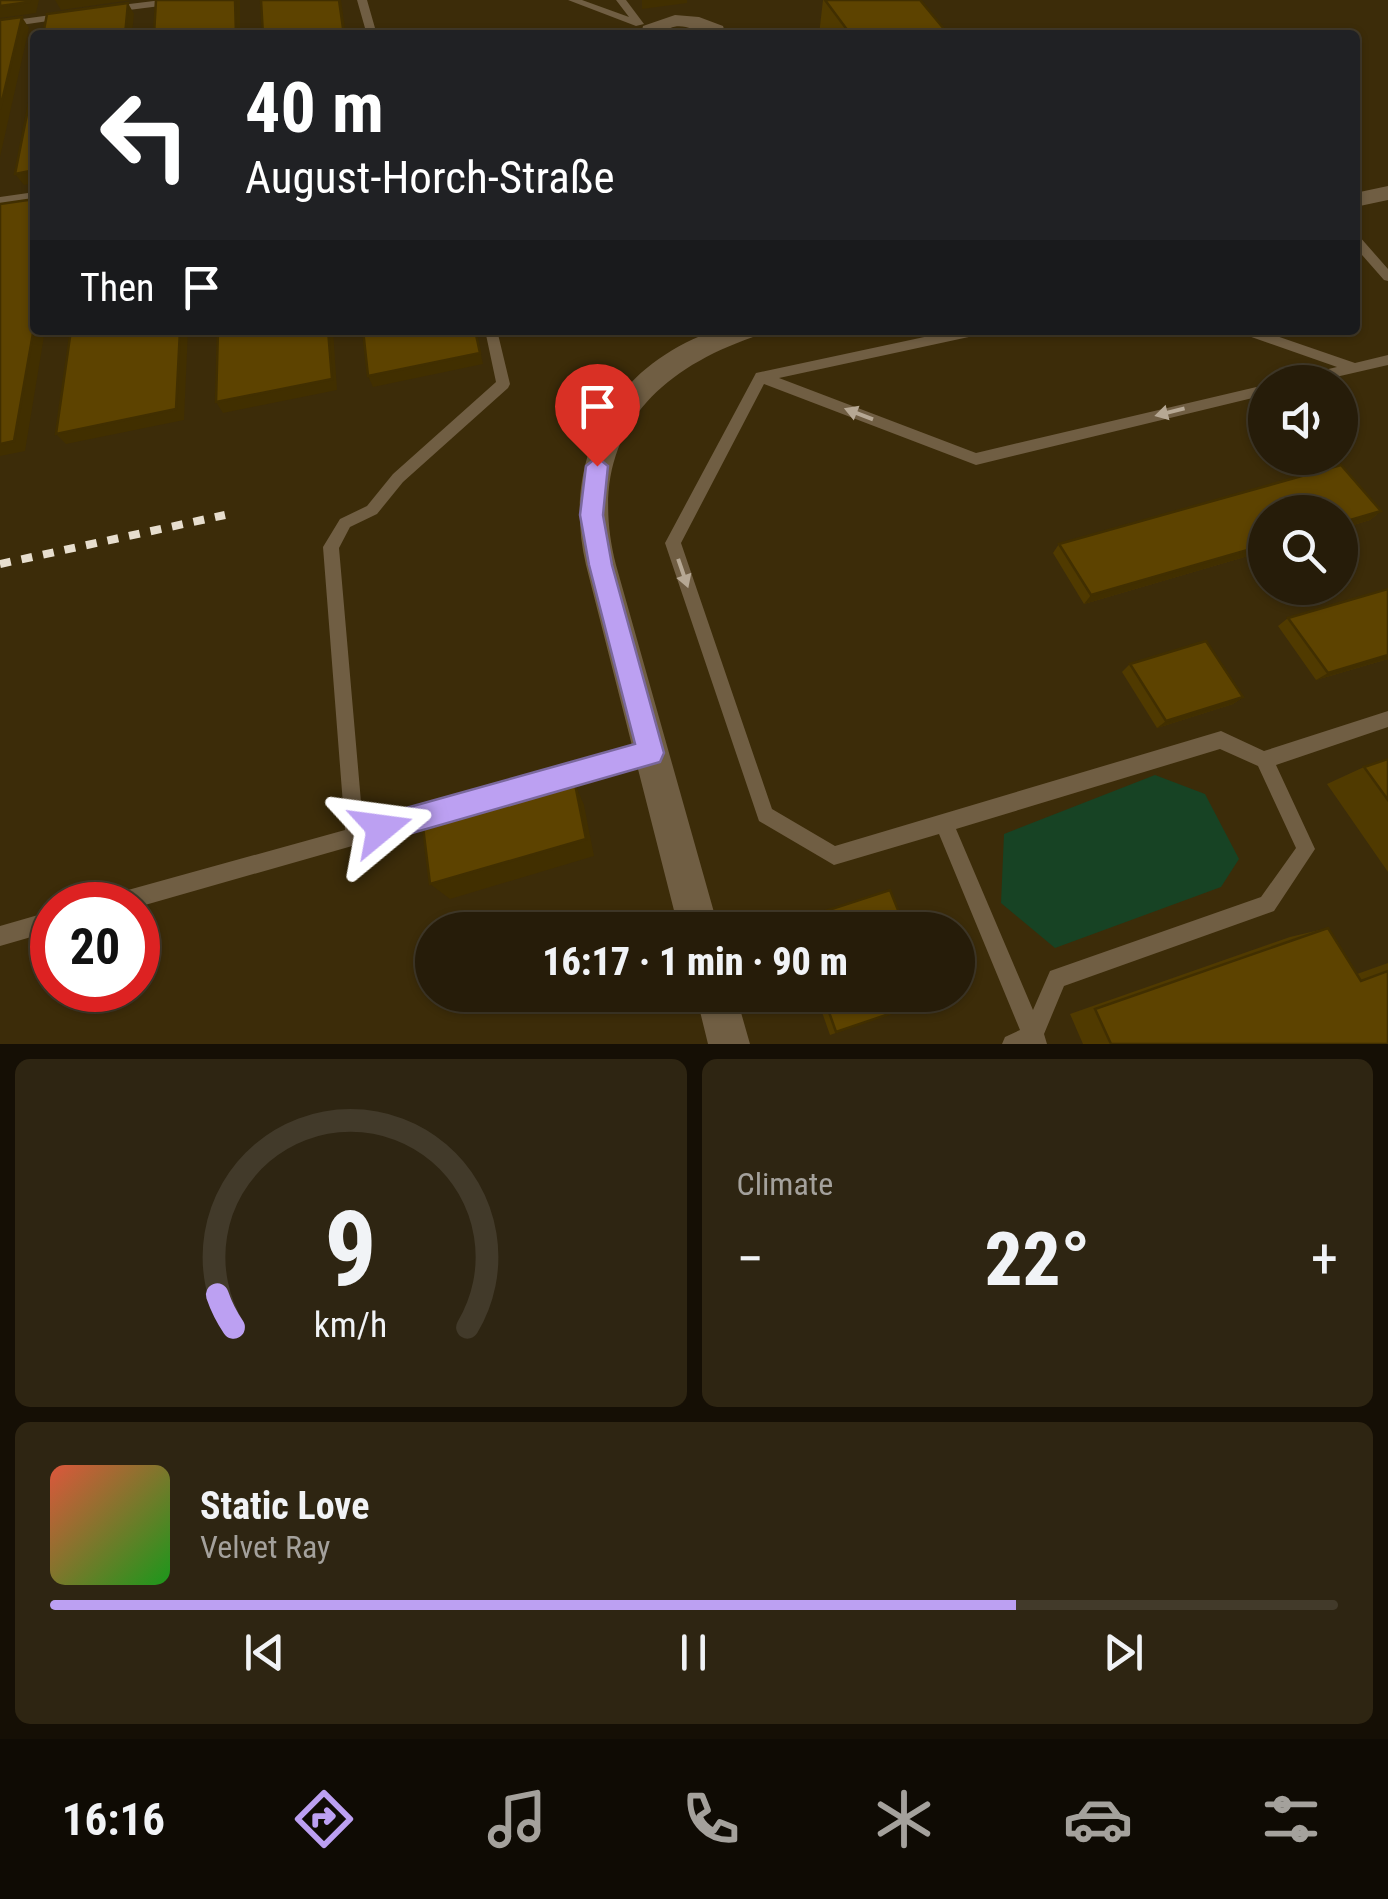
<!DOCTYPE html>
<html lang="en">
<head>
<meta charset="utf-8">
<style>
  :root { --surface:#261c09; --page:#2e2512; --text:#f1f3f6; --muted:#a4a19c; --line:#423a2a; --accent:#bca0f2 }
  body { margin:0; font-family:"Roboto Condensed",sans-serif; background:var(--page); color:var(--text); height:100vh; display:flex; flex-direction:column; font-size:38px; white-space:nowrap }
  * { box-sizing:border-box; margin:0 }
  p { font-size:32px; color:var(--muted) }
  .icon { flex:none; width:55px; height:55px; fill:none; stroke:currentColor; stroke-width:2; stroke-linecap:round; stroke-linejoin:round }
  .map { position:relative; height:1044px; overflow:hidden }
  .details { display:flex; flex-direction:column; gap:15px; padding:15px; background:#150f05; flex:1 }
  .details>* { flex:none }
  .hud { position:absolute; left:30px; top:30px; width:1330px; height:305px; border-radius:10px; box-shadow:0 2px 8px #0004,0 0 0 2px var(--line); background:#202124; color:#fff; overflow:hidden }
  .tools { position:absolute; left:1248px; top:365px; display:grid; gap:20px }
  .tools a { display:grid; place-items:center; width:110px; height:110px; border-radius:50%; background:var(--surface); box-shadow:0 2px 8px #0004,0 0 0 2px var(--line); font-size:50px }
  .speed { position:absolute; left:30px; top:882px; display:flex; gap:20px; font-size:50px; font-weight:700; text-align:center }
  .speed>* { display:grid; place-content:center; width:130px; height:130px; border-radius:50%; background:var(--surface); box-shadow:0 2px 8px #0004,0 0 0 2px var(--line); line-height:1 }
  .speed .limit { border:15px solid #d22; background:#fff; color:#111 }
  .pin { position:absolute; display:grid; place-items:center; width:85px; height:85px; color:#fff; margin:-102px -42px; border-radius:50% 50% 50% 0; rotate:-45deg; box-shadow:0 0 10px #0007 }
  .pin .icon { rotate:45deg }
  .me { position:absolute; width:110px; margin:-55px; rotate:74deg; stroke-linejoin:round; filter:drop-shadow(0 0 8px #0008) }
  .turn { display:flex; align-items:center; gap:35px; height:210px; padding:0 50px; font-size:45px }
  .turn .icon { width:130px; height:130px; stroke-width:2.5 }
  .turn b { display:block; font-size:70px; line-height:85px }
  .then { display:flex; align-items:center; height:95px; padding:0 50px; background:#0003; gap:20px; font-size:38px }
  .big { font-size:75px; font-weight:800; line-height:1.1 }
  .details .widget { flex:1; display:flex; flex-direction:column; justify-content:center; gap:15px; min-width:0; padding:0 35px; border-radius:15px; background:var(--page) }
  .details .dial { align-items:center; gap:0 }
  .dial svg { height:260px; overflow:visible; fill:none; stroke:var(--line); stroke-width:7; stroke-linecap:round; text-anchor:middle }
  .dial text { fill:var(--text); stroke:none }
  .song { display:flex; align-items:center; gap:30px }
  .cover { width:120px; height:120px; border-radius:15px; background:linear-gradient(135deg,hsl(10 70% 55%),hsl(120 70% 35%)) }
  .played { height:10px; border-radius:5px; background:linear-gradient(90deg,var(--accent) 75%,var(--line) 75%) }
  .keys { display:flex; justify-content:space-around; direction:ltr }
  .heat { display:flex; justify-content:space-between; align-items:center; font-size:55px; direction:ltr }
  .details .tiles { flex:1; display:grid; gap:15px; grid-template-columns:1fr 1fr }
  .widget:last-child { grid-column:span 2 }
  .trip { position:absolute; left:415px; top:912px; width:560px; height:100px; border-radius:50px; background:var(--surface); box-shadow:0 2px 8px #0004,0 0 0 2px var(--line); font-weight:800; line-height:100px; text-align:center }
  .dock { display:flex; height:160px; justify-content:space-around; align-items:center; background:#0f0b04; color:var(--muted) }
  .dock .icon { width:70px; height:70px }
  .dock .on { color:var(--accent) }
  .dock b { font-size:45px; color:var(--text) }
  .map>svg:first-child { display:block }
  .built { fill:#3c2c09; fill-rule:evenodd }
  .green { fill:#174324 }
  .lines { fill:none; stroke-linecap:round; stroke-linejoin:round }
  .lane { fill:#705e43; fill-rule:evenodd }
  .street { fill:#705e43; fill-rule:evenodd }
  .rail { stroke:#e7dece; stroke-width:8; stroke-dasharray:11 11; stroke-linecap:butt }
  .wall { fill:#503a00 }
  .shaded-wall { fill:#412f00 }
  .building { fill:#5d4300; stroke:#412f00; stroke-width:2.5 }
  .oneway { fill:#b6a894 }
  .route { fill:#bca0f2; stroke:#7a689d; stroke-width:2.5 }
</style>
</head>
<body>
<div class="map">
<svg width="1388" height="1044" viewBox="0 0 1388 1044">
  <rect width="100%" height="100%" fill="#33260c"/>
  <path class="built" d="M 0,0 L 1388,0 L 1388,1044 L 0,1044 ZM 35,35 L 1355,35 L 1355,330 L 35,330 ZM 1265,382 L 1340,382 L 1340,458 L 1265,458 ZM 1265,512 L 1340,512 L 1340,588 L 1265,588 ZM 52,905 L 138,905 L 138,990 L 52,990 ZM 432,930 L 958,930 L 958,995 L 432,995 Z"/>
  <path class="green" d="M 1155,775 L 1205,794 L 1239,859 L 1221,887 L 1055,948 L 1001,903 L 1004,834 Z"/>
  <g class="lines">
    <path class="lane" d="M 162,0 L 189,0 L 184,3 L 113,12 L 108,9 L 113,6 Z
      M 357,0 L 367,0 L 377,35 L 367,35 Z
      M 568,0 L 582,0 L 629,17 L 616,0 L 626,0 L 644,24 L 636,26 Z
      M 66,13 L 71,16 L 69,18 L 0,28 L 0,22 Z
      M 35,192 L 35,200 L 0,205 L 0,197 Z
      M 1355,235 L 1359,236 L 1388,269 L 1388,281 L 1384,280 L 1355,247 Z
      M 485,330 L 497,330 L 510,384 L 508,388 L 403,482 L 377,514 L 350,527 L 339,548 L 363,825 L 651,744 L 657,747 L 660,753 L 657,759 L 138,907 L 138,905 L 100,905 L 103,898 L 110,895 L 345,830 L 323,547 L 340,519 L 367,506 L 393,474 L 496,382 Z
      M 957,330 L 984,330 L 978,335 L 779,378 L 976,453 L 1265,385 L 1265,395 L 976,465 L 764,384 L 681,543 L 772,809 L 835,846 L 1221,731 L 1264,751 L 1388,711 L 1388,727 L 1276,765 L 1315,849 L 1274,911 L 1064,986 L 1044,1034 L 1047,1044 L 1002,1044 L 1005,1037 L 1020,1030 L 939,834 L 834,865 L 759,821 L 665,543 L 756,373 ZM 1220,749 L 1258,766 L 1296,848 L 1261,897 L 1050,971 L 1033,1010 L 956,829 Z
      M 1239,330 L 1259,330 L 1355,363 L 1388,355 L 1388,365 L 1314,382 L 1289,382 L 1290,378 L 1337,367 L 1240,333 Z
      M 52,911 L 52,931 L 0,946 L 0,926 Z"/>
    <path class="street" d="M 675,15 L 699,17 L 723,26 L 726,35 C 719,35 713,37 707,35 C 691,29 676,19 661,35 L 641,35 L 643,26 Z
      M 1388,186 L 1388,200 L 1355,207 L 1355,193 Z
      M 716,330 L 757,330 L 753,337 C 644,375 586,447 616,565 L 719,930 L 679,930 L 586,565 C 561,458 612,366 716,330 Z
      M 696,995 L 736,995 L 750,1044 L 708,1044 Z"/>
    <path class="rail" d="M 0,564 L 225,515"/>
  </g>
  <path class="wall" d="M 823,0 L 920,0 L 949,35 L 819,35 Z
    M 1341,465 L 1381,511 L 1370,520 L 1340,529 L 1340,512 L 1265,512 L 1265,551 L 1084,604 L 1053,553 L 1059,544 Z
    M 1388,589 L 1388,659 L 1316,680 L 1278,626 L 1288,618 Z
    M 1130,664 L 1243,697 L 1233,704 L 1157,728 L 1122,672 Z
    M 1388,759 L 1388,872 L 1327,784 L 1364,767 Z
    M 798,920 L 906,930 L 795,930 L 794,927 Z
    M 1328,928 L 1357,974 L 1388,963 L 1388,1044 L 1083,1044 L 1070,1014 L 1290,937 Z
    M 816,995 L 931,995 L 933,999 L 830,1035 Z"/>
  <path class="shaded-wall" d="M 30,0 L 39,0 L 36,13 L 0,18 L 0,6 Z
    M 55,0 L 132,0 L 61,10 Z
    M 235,0 L 240,0 L 240,35 L 236,35 Z
    M 339,0 L 341,0 L 346,35 L 344,35 Z
    M 642,0 L 687,0 L 687,3 L 642,9 Z
    M 128,3 L 134,14 L 132,35 L 125,35 Z
    M 22,17 L 29,28 L 0,157 L 0,109 Z
    M 35,170 L 35,183 L 24,185 L 15,174 Z
    M 35,322 L 35,330 L 45,330 L 25,451 L 0,456 L 0,444 Z
    M 180,330 L 188,330 L 184,420 L 66,444 L 56,434 Z
    M 328,330 L 333,330 L 337,390 L 223,413 L 216,402 Z
    M 476,330 L 483,364 L 373,387 L 368,376 Z
    M 1381,511 L 1370,520 L 1340,529 L 1340,523 Z
    M 1265,545 L 1265,551 L 1084,604 L 1091,595 Z
    M 1388,655 L 1388,659 L 1316,680 L 1328,673 Z
    M 1243,697 L 1233,704 L 1157,728 L 1166,721 Z
    M 575,784 L 584,805 L 594,856 L 450,899 L 430,884 Z"/>
  <path class="building" d="M 0,0 L 30,0 L 29,2 L 0,6 Z
    M 156,0 L 235,0 L 236,35 L 154,35 Z
    M 261,0 L 339,0 L 344,35 L 263,35 Z
    M 825,0 L 920,0 L 949,35 L 851,35 Z
    M 128,3 L 125,35 L 43,35 L 47,14 Z
    M 22,17 L 0,109 L 0,20 Z
    M 35,74 L 35,170 L 15,174 Z
    M 35,199 L 35,322 L 14,441 L 0,444 L 0,204 Z
    M 71,330 L 180,330 L 176,409 L 56,434 Z
    M 218,330 L 328,330 L 332,379 L 216,402 Z
    M 363,330 L 475,330 L 480,353 L 368,376 Z
    M 1341,465 L 1381,511 L 1340,523 L 1340,512 L 1265,512 L 1265,545 L 1091,595 L 1059,544 Z
    M 1388,589 L 1388,655 L 1328,673 L 1288,618 Z
    M 1206,641 L 1243,697 L 1166,721 L 1130,664 Z
    M 1388,759 L 1388,800 L 1364,767 Z
    M 575,784 L 586,839 L 430,884 L 423,827 Z
    M 890,890 L 906,930 L 802,930 L 798,920 Z
    M 1328,928 L 1361,981 L 1388,971 L 1388,1044 L 1111,1044 L 1095,1009 Z
    M 823,995 L 931,995 L 933,999 L 836,1032 Z"/>
  <defs><path id="oneway-solid" d="M-6-.8H1V-3.2L6.5 0L1 3.2V.8H-6Z" transform="scale(2.5)"/></defs>
  <g class="oneway">
    <use href="#oneway-solid" transform="translate(1170 412) rotate(166)"/>
    <use href="#oneway-solid" transform="translate(859 414) rotate(-159)"/>
    <use href="#oneway-solid" transform="translate(683 573) rotate(71)"/>
  </g>
  <path class="route" d="M 597,457 L 608,466 L 603,515 L 612,565 L 664,753 L 660,762 L 381,842 L 371,838 L 367,828 L 371,819 L 381,815 L 635,744 L 589,565 L 580,515 L 586,466 Z"/>
</svg>
<div class="tools">
<a><svg class="icon" aria-label="sound" viewBox="0 0 24 24"><path d="M4 9h4l5-4v14l-5-4H4zM17 9q2 3 0 6"/></svg></a>
<a><svg class="icon" aria-label="search" viewBox="0 0 24 24"><circle cx="10" cy="10" r="6"/><path d="M15 15l6 6"/></svg></a>
</div>
<div class="speed"><div class="limit">20</div></div>
<div class="pin" style="left:597px;top:466px;background:#d93025"><svg class="icon" aria-label="arrive" viewBox="0 0 24 24"><path d="M6 21V4h12l-3 4 3 4H6"/></svg></div>
<svg class="me" style="left:381px;top:828px" viewBox="-20 -20 40 40"><path d="M0-17L14 15 0 8-14 15z" fill="#bca0f2" stroke="#fff" stroke-width="4"/></svg>
<div class="trip">16:17 · 1 min · 90 m</div>
<div class="hud">
<div class="turn"><svg class="icon" aria-label="left" viewBox="0 0 24 24"><path d="M17 20v-9H6M10 6l-5 5 5 5"/></svg><div><b>40 m</b>August-Horch-Straße</div></div>
<div class="then">Then<svg class="icon" aria-label="arrive" viewBox="0 0 24 24"><path d="M6 21V4h12l-3 4 3 4H6"/></svg></div>
</div>
</div>
<section class="details">
<div class="tiles">
<div class="widget dial"><svg viewBox="0 0 100 80">
<path d="M14 69A42 42 0 1 1 86 69"/>
<path d="M14 69A42 42 0 0 1 9 59" stroke="#bca0f2"/>
<text x="50" y="56" font-size="32" font-weight="700">9</text>
<text x="50" y="72" font-size="11">km/h</text>
</svg></div>
<div class="widget"><p>Climate</p>
<div class="heat"><a>−</a><b class="big">22°</b><a>+</a></div>
</div>
<div class="widget">
<div class="song"><i class="cover"></i><div><b>Static Love</b><p>Velvet Ray</p></div></div>
<div class="played"></div>
<div class="keys"><svg class="icon" aria-label="previous" viewBox="0 0 24 24"><path d="M18 5L8 12l10 7zM5 5v14"/></svg><svg class="icon" aria-label="pause" viewBox="0 0 24 24"><path d="M8 5v14M16 5v14"/></svg><svg class="icon" aria-label="next" viewBox="0 0 24 24"><path d="M6 5l10 7-10 7zM19 5v14"/></svg></div>
</div>
</div>
</section>
<nav class="dock">
<b>16:16</b>
<svg class="icon on" aria-label="directions" viewBox="0 0 24 24"><path d="M12 3l9 9-9 9-9-9zM9 14v-3h6M13 9l2 2-2 2"/></svg>
<svg class="icon" aria-label="music" viewBox="0 0 24 24"><path d="M9 18V5l10-2v13"/><circle cx="6" cy="18" r="3"/><circle cx="16" cy="16" r="3"/></svg>
<svg class="icon" aria-label="phone" viewBox="0 0 24 24"><path d="M5 4h4l2 5-3 2q2 4 5 5l2-3 5 2v4C11 20 4 13 5 4z"/></svg>
<svg class="icon" aria-label="climate" viewBox="0 0 24 24"><path d="M12 3v18M4 7l16 10M4 17L20 7"/></svg>
<svg class="icon" aria-label="car" viewBox="0 0 24 24"><path d="M5 17H2v-5l4-1 3-4h7l3 4 3 1v5h-3M9 17h6M6 11h13"/><circle cx="7" cy="17" r="2"/><circle cx="17" cy="17" r="2"/></svg>
<svg class="icon" aria-label="filters" viewBox="0 0 24 24"><path d="M4 7h16M4 17h16"/><circle cx="9" cy="7" r="2"/><circle cx="15" cy="17" r="2"/></svg>
</nav>
</body>
</html>
